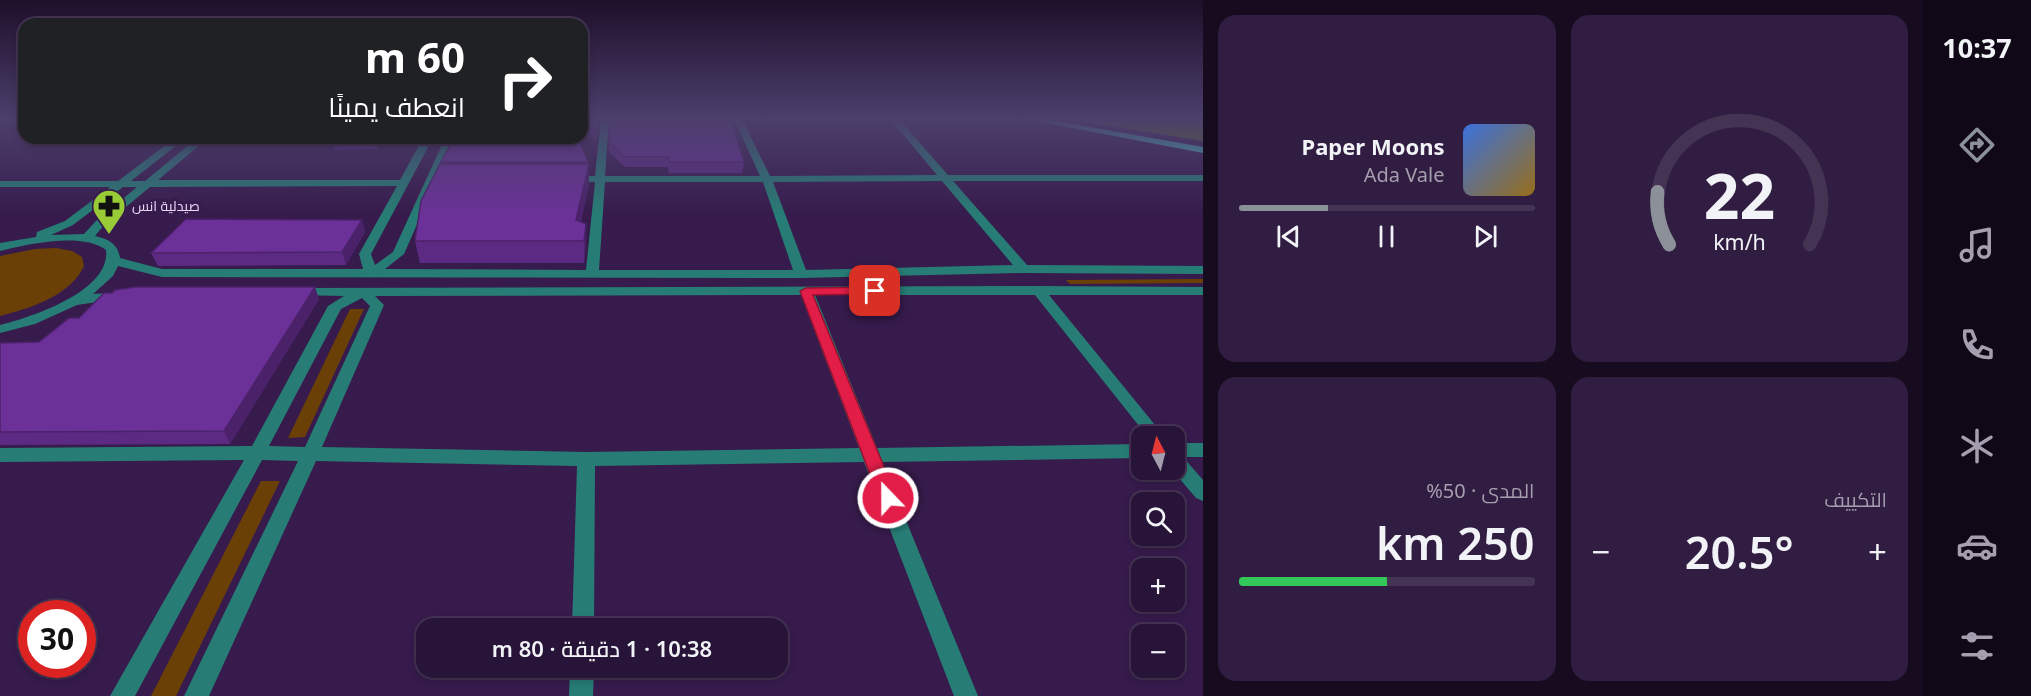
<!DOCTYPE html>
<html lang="ar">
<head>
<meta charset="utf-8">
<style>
  :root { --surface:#281439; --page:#301d41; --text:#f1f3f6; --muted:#a59eae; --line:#443353; --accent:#8c9099 }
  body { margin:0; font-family:"Noto Sans",Cairo,sans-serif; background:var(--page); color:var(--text); direction:rtl; height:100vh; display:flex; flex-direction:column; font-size:22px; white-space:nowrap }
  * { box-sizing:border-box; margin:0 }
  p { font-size:20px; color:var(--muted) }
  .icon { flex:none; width:33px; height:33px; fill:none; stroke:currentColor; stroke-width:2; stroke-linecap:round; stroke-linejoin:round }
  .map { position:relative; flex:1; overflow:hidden; direction:ltr }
  .sheet { display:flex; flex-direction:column; gap:15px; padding:15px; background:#160b1f; width:720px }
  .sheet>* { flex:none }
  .top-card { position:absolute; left:18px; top:18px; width:570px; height:126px; border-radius:18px; box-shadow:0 3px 9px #0003,0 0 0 2px var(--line); direction:rtl; background:#202124; color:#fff; overflow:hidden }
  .needle { width:39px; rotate:353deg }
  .controls { position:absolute; left:1131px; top:426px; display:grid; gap:12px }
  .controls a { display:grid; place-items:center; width:54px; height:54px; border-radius:12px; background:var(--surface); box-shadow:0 3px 9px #0003,0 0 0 2px var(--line); font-size:30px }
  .speed { position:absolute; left:18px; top:600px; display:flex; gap:12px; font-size:30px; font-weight:700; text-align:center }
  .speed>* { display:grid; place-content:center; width:78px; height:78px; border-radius:50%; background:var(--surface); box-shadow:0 3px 9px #0003,0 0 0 2px var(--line); line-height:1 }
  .speed .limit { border:9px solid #d22; background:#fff; color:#111 }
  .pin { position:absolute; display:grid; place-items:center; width:51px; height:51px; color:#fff; margin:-26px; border-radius:12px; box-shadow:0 3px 9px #0006 }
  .me { position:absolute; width:66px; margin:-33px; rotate:338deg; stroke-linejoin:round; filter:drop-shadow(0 0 4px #0008) }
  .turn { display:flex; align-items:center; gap:21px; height:126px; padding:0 24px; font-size:27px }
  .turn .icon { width:78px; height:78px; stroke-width:2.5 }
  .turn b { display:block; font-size:42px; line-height:51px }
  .big { font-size:45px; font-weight:600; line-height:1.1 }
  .sheet .card { flex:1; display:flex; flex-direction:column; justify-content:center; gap:9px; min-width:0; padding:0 21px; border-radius:18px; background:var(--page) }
  .sheet .dial { align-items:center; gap:0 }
  .dial svg { height:156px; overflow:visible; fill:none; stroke:var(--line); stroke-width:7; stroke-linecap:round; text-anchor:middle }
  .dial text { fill:var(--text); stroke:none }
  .song { display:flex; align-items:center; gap:18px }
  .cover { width:72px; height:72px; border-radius:9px; background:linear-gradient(135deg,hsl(220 70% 55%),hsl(40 70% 35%)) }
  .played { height:6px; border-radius:3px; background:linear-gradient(90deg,var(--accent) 30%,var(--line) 30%) }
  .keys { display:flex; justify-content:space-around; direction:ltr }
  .heat { display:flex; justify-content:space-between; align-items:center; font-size:33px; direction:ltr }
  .charge { height:9px; border-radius:4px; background:linear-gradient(90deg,#34c759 50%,var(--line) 0) }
  .sheet .tiles { flex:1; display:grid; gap:15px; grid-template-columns:repeat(2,1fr) }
  .trip { position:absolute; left:416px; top:618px; width:372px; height:60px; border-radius:18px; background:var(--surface); box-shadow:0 3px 9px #0003,0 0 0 2px var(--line); font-weight:600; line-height:60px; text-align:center; direction:rtl }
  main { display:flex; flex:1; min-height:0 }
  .menu { display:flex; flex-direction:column; width:108px; justify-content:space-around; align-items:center; background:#100817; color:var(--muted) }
  .menu .icon { width:42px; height:42px }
  .menu .current { color:var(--accent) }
  .menu b { font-size:27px; color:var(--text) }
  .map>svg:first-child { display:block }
  .green { fill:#6a4007 }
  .water { fill:#597a11 }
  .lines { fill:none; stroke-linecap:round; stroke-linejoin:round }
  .minor { fill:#277d75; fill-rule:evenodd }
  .major { fill:#44c8bc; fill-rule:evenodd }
  .wall { fill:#5c2a83 }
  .shaded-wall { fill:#4b226a }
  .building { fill:#6b3198; stroke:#4b226a; stroke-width:1.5 }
  .route { fill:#e11d48; stroke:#92132f; stroke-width:1.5 }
  .labels { text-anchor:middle; stroke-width:6; stroke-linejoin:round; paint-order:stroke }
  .far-poi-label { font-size:14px; fill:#e8d9f8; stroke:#361b4c; text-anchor:start }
</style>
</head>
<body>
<main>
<nav class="menu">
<b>10:37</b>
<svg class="icon current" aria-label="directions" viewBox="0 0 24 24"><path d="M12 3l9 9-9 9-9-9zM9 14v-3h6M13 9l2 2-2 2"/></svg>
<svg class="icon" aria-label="music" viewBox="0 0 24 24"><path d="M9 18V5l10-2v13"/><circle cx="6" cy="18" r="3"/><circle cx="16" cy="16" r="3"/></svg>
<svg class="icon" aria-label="phone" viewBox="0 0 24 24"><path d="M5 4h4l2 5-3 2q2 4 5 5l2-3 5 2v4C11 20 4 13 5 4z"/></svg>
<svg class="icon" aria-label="climate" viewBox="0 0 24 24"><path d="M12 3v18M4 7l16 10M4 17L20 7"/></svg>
<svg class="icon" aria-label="car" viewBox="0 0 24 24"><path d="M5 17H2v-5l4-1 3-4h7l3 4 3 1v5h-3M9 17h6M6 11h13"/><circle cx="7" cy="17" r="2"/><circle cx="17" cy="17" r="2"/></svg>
<svg class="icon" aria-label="filters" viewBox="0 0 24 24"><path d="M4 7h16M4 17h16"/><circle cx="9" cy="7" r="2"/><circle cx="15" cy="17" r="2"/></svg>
</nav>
<section class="sheet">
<div class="tiles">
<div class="card dial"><svg viewBox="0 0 100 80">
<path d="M14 69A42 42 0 1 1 86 69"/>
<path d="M14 69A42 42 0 0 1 8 42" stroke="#8c9099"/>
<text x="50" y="56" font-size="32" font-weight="700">22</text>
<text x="50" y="72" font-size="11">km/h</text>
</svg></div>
<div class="card">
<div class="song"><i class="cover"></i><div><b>Paper Moons</b><p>Ada Vale</p></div></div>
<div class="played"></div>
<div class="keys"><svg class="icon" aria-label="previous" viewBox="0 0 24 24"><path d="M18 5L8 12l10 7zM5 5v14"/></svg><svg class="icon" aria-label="pause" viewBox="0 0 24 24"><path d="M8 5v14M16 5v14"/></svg><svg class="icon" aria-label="next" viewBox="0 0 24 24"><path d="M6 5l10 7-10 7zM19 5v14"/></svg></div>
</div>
<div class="card"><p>التكييف</p>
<div class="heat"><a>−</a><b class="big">20.5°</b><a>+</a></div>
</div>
<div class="card"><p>المدى · 50%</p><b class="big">250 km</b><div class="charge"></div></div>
</div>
</section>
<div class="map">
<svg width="1203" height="696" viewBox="0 0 1203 696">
  <rect width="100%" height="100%" fill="#361b4c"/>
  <path class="green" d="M 56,248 L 72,251 L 82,257 L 84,266 C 70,296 31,308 0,316 L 0,256 L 35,249 Z
    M 1203,279 L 1203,283 L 1070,284 L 1066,280 Z
    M 350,309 L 364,309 L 305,437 L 288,438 Z
    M 261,481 L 280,481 L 176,696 L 151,696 Z"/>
  <path class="water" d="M 1066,119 L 1186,119 L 1203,122 L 1203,141 Z"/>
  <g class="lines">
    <path class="minor" d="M 601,119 L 609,119 L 605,176 L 760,176 L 734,119 L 742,119 L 770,176 L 937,175 L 890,119 L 899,119 L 948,175 L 1203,175 L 1203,181 L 953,181 L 1027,265 L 1203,266 L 1203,274 L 1023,273 L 801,278 L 162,277 L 118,266 L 113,276 L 93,294 L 124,292 L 126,295 L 124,298 L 77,305 L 35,324 L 0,333 L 0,325 C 32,317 111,291 106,250 C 82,232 29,244 0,251 L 0,243 L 36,237 L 37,232 L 65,221 L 110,187 L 0,187 L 0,181 L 118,181 L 175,138 L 186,138 L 131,181 L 145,181 L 197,138 L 208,138 L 158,180 L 400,180 L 423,138 L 433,138 L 371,254 L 375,265 L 393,252 L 445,138 L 455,138 L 404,254 L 385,269 L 586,270 L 595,182 L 570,182 L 565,179 L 570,176 L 595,176 ZM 942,181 L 1013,265 L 806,270 L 773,182 ZM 605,182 L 763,182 L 793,270 L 599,270 ZM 397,186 L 359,254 L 363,269 L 162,269 L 120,258 C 118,244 109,239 95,236 L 104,225 L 150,187 ZM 123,187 L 137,187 L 96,221 L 84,234 L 51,235 L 73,225 Z
      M 1038,286 L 1203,287 L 1203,295 L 1049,295 L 1164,436 L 1147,436 L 1035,295 L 815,295 L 877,448 L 1142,444 L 1142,458 L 882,462 L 978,696 L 954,696 L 864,462 L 595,466 L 594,628 L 572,628 L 577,466 L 316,461 L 209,696 L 184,696 L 298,461 L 262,460 L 135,696 L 110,696 L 244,460 L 0,462 L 0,448 L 252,446 L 328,306 L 344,296 L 291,295 L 289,292 L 291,289 L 296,288 ZM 801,295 L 859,448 L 586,452 L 322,447 L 384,305 L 375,296 ZM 362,298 L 370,306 L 305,447 L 269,446 L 341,309 Z
      M 1174,443 L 1203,443 L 1203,457 L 1183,457 L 1203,480 L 1203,501 L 1196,498 L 1172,470 L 1174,470 Z
      M 570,668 L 594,668 L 593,696 L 569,696 Z"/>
    <path class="major" d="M 1026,119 L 1045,119 L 1203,147 L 1203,153 Z"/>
  </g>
  <path class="wall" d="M 582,119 L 599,119 L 596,140 L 582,127 Z
    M 333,138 L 419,138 L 417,142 L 376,143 L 378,149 L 335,150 L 332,140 Z
    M 434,138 L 443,138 L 441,142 L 434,142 Z
    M 609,142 L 744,162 L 742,173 L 669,173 L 668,167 L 625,167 L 609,152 Z
    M 441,162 L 588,162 L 589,183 L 581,222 L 586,245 L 584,263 L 420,263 L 415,241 Z
    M 362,220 L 365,232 L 346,265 L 158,266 L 151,253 Z
    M 319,299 L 230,444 L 0,445 L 0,343 L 39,342 Z"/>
  <path class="shaded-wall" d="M 598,119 L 599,119 L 596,140 L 596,131 Z
    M 589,164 L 589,183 L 577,242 L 576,220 Z
    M 362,220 L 365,232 L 346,265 L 342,252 Z
    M 586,224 L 586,245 L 584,263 L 584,241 Z
    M 315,287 L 319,299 L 230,444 L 224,431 Z"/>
  <path class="building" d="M 584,119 L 598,119 L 596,131 Z
    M 610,119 L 730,119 L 744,162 L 669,162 L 669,157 L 625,157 L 609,142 Z
    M 333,138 L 375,138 L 375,139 L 332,140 Z
    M 454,138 L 578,138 L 588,162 L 441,162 Z
    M 440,164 L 589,164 L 576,220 L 586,224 L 584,241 L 415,241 L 421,201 Z
    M 186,219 L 362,220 L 342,252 L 151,253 Z
    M 135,287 L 315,287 L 224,431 L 0,432 L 0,343 L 39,342 L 69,318 L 79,318 L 104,293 L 112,293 L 115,290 Z"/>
  <linearGradient id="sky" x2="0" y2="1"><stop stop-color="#1e0f2a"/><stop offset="0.55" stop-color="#4c3f6c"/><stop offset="1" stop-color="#4c3f6c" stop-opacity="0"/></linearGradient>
  <rect width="1203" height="216" fill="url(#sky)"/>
  <path class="route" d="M 875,287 L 880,288 L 880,294 L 813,295 L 897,498 L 894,503 L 888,505 L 882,503 L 879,498 L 800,291 L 806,288 Z"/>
  <defs>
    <symbol id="pharmacy-pin" viewBox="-11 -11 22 30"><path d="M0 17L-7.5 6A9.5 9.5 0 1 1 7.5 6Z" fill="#99cb36" stroke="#361b4c"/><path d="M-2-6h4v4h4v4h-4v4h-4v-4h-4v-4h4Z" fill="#111"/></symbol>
  </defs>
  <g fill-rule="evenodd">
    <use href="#pharmacy-pin" x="90" y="187" width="38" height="52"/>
  </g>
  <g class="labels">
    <g class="far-poi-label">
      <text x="132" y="211">صيدلية انس</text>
    </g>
  </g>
</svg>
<div class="controls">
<a><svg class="needle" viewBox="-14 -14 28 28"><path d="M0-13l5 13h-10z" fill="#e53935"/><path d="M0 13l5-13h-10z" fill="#a59eae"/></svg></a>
<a><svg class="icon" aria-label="search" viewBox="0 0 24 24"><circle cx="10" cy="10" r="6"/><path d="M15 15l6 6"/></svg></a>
<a>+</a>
<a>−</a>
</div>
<div class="speed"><div class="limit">30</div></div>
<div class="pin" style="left:875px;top:291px;background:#d93025"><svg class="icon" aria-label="arrive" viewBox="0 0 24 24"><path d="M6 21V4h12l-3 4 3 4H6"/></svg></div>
<svg class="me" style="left:888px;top:498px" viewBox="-20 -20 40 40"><circle r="17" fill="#e11d48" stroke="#fff" stroke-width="3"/><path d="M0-11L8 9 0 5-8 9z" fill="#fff"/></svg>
<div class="trip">10:38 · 1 دقيقة · 80 m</div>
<div class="top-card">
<div class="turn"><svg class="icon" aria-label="right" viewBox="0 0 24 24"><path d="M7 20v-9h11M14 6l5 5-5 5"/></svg><div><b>60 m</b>انعطف يمينًا</div></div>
</div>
</div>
</main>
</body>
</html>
